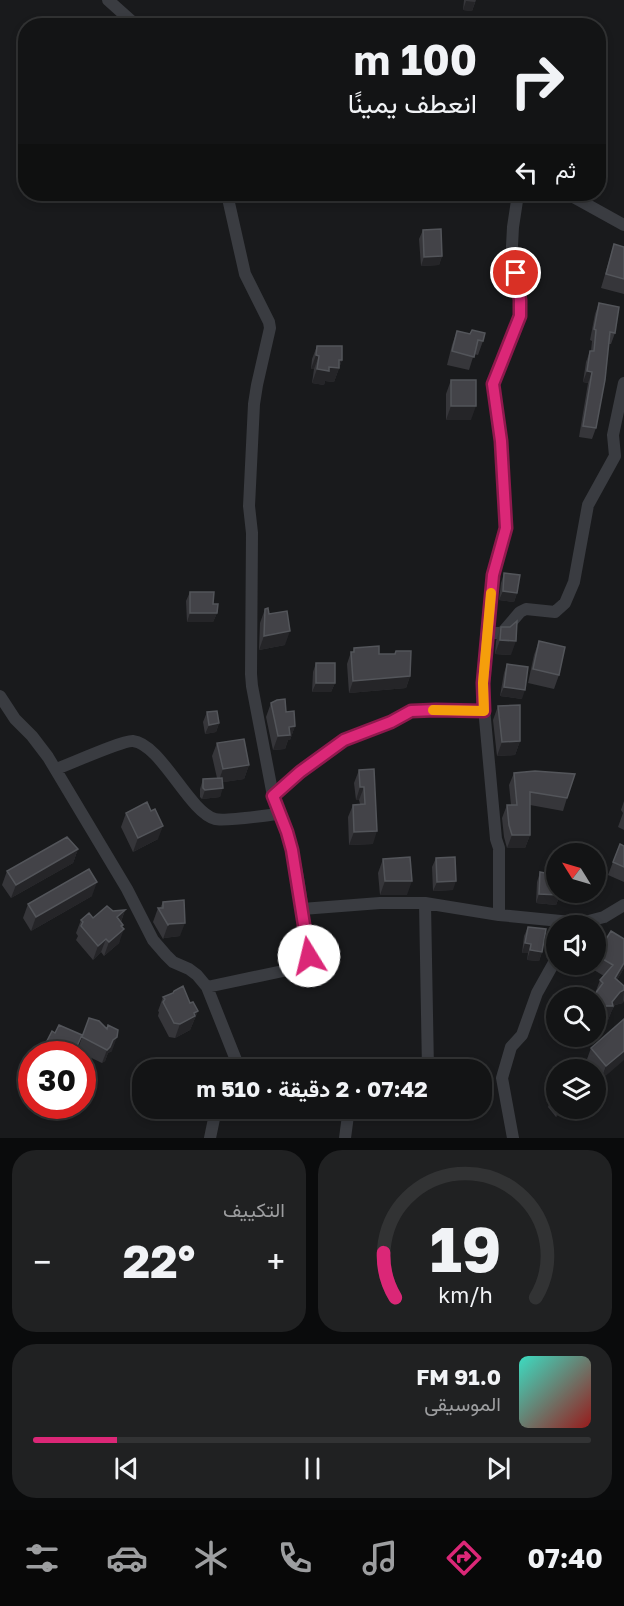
<!DOCTYPE html>
<html lang="ar">
<head>
<meta charset="utf-8">
<style>
  :root { --surface:#131415; --page:#202122; --text:#f1f3f6; --muted:#9d9ea0; --line:#323334; --accent:#db2777 }
  body { margin:0; font-family:"Golos Text",Vazirmatn,sans-serif; background:var(--page); color:var(--text); direction:rtl; height:100vh; display:flex; flex-direction:column; font-size:22px; white-space:nowrap }
  * { box-sizing:border-box; margin:0 }
  p { font-size:20px; color:var(--muted) }
  .icon { flex:none; width:33px; height:33px; fill:none; stroke:currentColor; stroke-width:2; stroke-linecap:round; stroke-linejoin:round }
  .map { position:relative; height:1138px; overflow:hidden; direction:ltr }
  .panel { display:flex; flex-direction:column; gap:12px; padding:12px; background:#0a0b0c; flex:1 }
  .panel>* { flex:none }
  .top-card { position:absolute; left:18px; top:18px; width:588px; height:183px; border-radius:24px; box-shadow:0 3px 9px #0003,0 0 0 2px var(--line); direction:rtl; background:#131415; color:var(--text); overflow:hidden }
  .needle { width:39px; rotate:307deg }
  .controls { position:absolute; left:546px; top:843px; display:grid; gap:12px }
  .controls a { display:grid; place-items:center; width:60px; height:60px; border-radius:50%; background:var(--surface); box-shadow:0 3px 9px #0003,0 0 0 2px var(--line); font-size:30px }
  .speed { position:absolute; left:18px; top:1041px; display:flex; gap:12px; font-size:30px; font-weight:700; text-align:center }
  .speed>* { display:grid; place-content:center; width:78px; height:78px; border-radius:50%; background:var(--surface); box-shadow:0 3px 9px #0003,0 0 0 2px var(--line); line-height:1 }
  .speed .limit { border:9px solid #d22; background:#fff; color:#111 }
  .pin { position:absolute; display:grid; place-items:center; width:51px; height:51px; color:#fff; margin:-26px; border:3px solid #fff; border-radius:50%; box-shadow:0 2px 6px #0007 }
  .me { position:absolute; width:66px; margin:-33px; rotate:351deg; stroke-linejoin:round; filter:drop-shadow(0 0 4px #0008) }
  .turn { display:flex; align-items:center; gap:21px; height:126px; padding:0 30px; font-size:27px }
  .turn .icon { width:78px; height:78px; stroke-width:2.5 }
  .turn b { display:block; font-size:42px; line-height:51px }
  .then { display:flex; align-items:center; height:57px; padding:0 30px; background:#0003; gap:12px; font-size:22px }
  .big { font-size:45px; font-weight:700; line-height:1.1 }
  .panel .widget { flex:1; display:flex; flex-direction:column; justify-content:center; gap:9px; min-width:0; padding:0 21px; border-radius:24px; background:var(--page) }
  .panel .dial { align-items:center; gap:0 }
  .dial svg { height:156px; overflow:visible; fill:none; stroke:var(--line); stroke-width:7; stroke-linecap:round; text-anchor:middle }
  .dial text { fill:var(--text); stroke:none }
  .song { display:flex; align-items:center; gap:18px }
  .cover { width:72px; height:72px; border-radius:9px; background:linear-gradient(135deg,hsl(170 70% 55%),hsl(0 70% 35%)) }
  .played { height:6px; border-radius:3px; background:linear-gradient(90deg,var(--accent) 15%,var(--line) 15%) }
  .keys { display:flex; justify-content:space-around; direction:ltr }
  .heat { display:flex; justify-content:space-between; align-items:center; font-size:33px; direction:ltr }
  .panel .tiles { flex:1; display:grid; gap:12px; grid-template-columns:1fr 1fr }
  .widget:last-child { grid-column:span 2 }
  .trip { position:absolute; left:132px; top:1059px; width:360px; height:60px; border-radius:24px; background:var(--surface); box-shadow:0 3px 9px #0003,0 0 0 2px var(--line); font-weight:700; line-height:60px; text-align:center; direction:rtl }
  .tabs { display:flex; height:96px; justify-content:space-around; align-items:center; background:#080808; color:var(--muted) }
  .tabs .icon { width:42px; height:42px }
  .tabs .active { color:var(--accent) }
  .tabs b { font-size:27px; color:var(--text) }
  .map>svg:first-child { display:block }
  .lines { fill:none; stroke-linecap:round; stroke-linejoin:round }
  .minor { stroke:#3a3c41; stroke-width:12 }
  .wall { fill:#36363a }
  .shaded-wall { fill:#252528 }
  .building { fill:#434348; stroke:#53555a; stroke-width:1.5 }
  .route-casing { stroke:#8e194d; stroke-width:15 }
  .route { stroke:#db2777; stroke-width:10 }
  .slow { stroke:#f59e0b; stroke-width:10 }
</style>
</head>
<body>
<div class="map">
<svg width="624" height="1138" viewBox="0 0 624 1138">
  <rect width="100%" height="100%" fill="#191a1c"/>
  <g class="lines">
    <path class="minor" d="M 108,0 L 137,26
      M 518,194 L 513,227 L 512,246 L 521,300 L 520,310 L 516,329 L 493,384 L 501,441 L 506,528 L 493,575 L 483,697 L 496,839 L 499,848 L 499,915 L 581,923 L 604,917 L 624,905
      M 568,194 L 624,225
      M 488,633 L 502,633 L 520,612 L 526,609 L 555,612 L 565,603 L 574,582 L 588,505 L 615,456 L 613,435 L 624,383
      M 0,696 L 15,719 L 32,736 L 48,757 L 127,889 L 153,940 L 166,955 L 173,962 L 189,969 L 197,975 L 207,987 L 240,1070
      M 56,769 C 70,764 123,740 133,741 C 161,744 189,812 215,819 C 225,822 266,815 279,814 L 273,796 L 252,686 L 251,674 L 252,533 L 249,506 L 254,404 L 257,385 L 270,328 L 269,322 L 245,274 L 227,194
      M 273,796 L 300,772 L 344,740 L 391,722 L 411,711 L 436,710 L 484,711
      M 425,903 L 428,1070
      M 302,909 L 380,903 L 425,903 L 499,915
      M 207,987 L 302,967 L 307,963 L 309,956 C 302,909 299,856 279,814
      M 353,1108 L 365,1110 L 397,1108
      M 210,1138 L 215,1114 L 218,1108
      M 345,1138 L 349,1108
      M 513,1138 L 502,1078 L 511,1047 L 522,1035 L 537,993 L 556,959"/>
  </g>
  <path class="wall" d="M 464,0 L 476,0 L 472,11 L 463,10 Z
    M 423,230 L 442,256 L 439,265 L 421,266 L 419,239 Z
    M 614,244 L 624,247 L 624,294 L 601,288 Z
    M 599,303 L 615,333 L 611,344 L 609,344 L 596,428 L 592,439 L 579,437 L 588,383 L 583,382 L 586,362 L 590,351 L 591,351 L 592,341 L 590,340 L 595,314 Z
    M 457,331 L 483,341 L 478,355 L 474,354 L 469,370 L 447,365 L 452,345 Z
    M 317,346 L 342,360 L 334,382 L 325,381 L 324,385 L 312,383 L 314,369 L 311,369 L 312,359 Z
    M 451,380 L 471,420 L 446,420 L 446,394 Z
    M 504,573 L 517,593 L 514,602 L 499,600 L 501,583 Z
    M 190,592 L 213,604 L 217,613 L 213,622 L 187,622 L 186,601 Z
    M 265,609 L 269,614 L 285,645 L 259,650 L 260,623 Z
    M 501,627 L 511,655 L 495,654 L 496,641 Z
    M 539,641 L 559,675 L 554,689 L 528,683 L 534,655 Z
    M 354,648 L 379,654 L 410,676 L 406,688 L 349,693 L 347,664 L 351,652 L 353,652 Z
    M 316,663 L 335,683 L 331,692 L 312,692 L 313,672 Z
    M 507,664 L 522,699 L 500,696 L 504,673 Z
    M 271,703 L 286,712 L 295,726 L 290,740 L 288,740 L 285,749 L 273,750 L 266,717 Z
    M 498,706 L 520,741 L 515,755 L 497,756 L 493,720 Z
    M 207,712 L 219,723 L 216,732 L 205,734 L 203,722 Z
    M 217,743 L 249,765 L 244,779 L 223,782 L 220,797 L 202,799 L 200,797 L 200,789 L 203,779 L 217,778 L 212,756 Z
    M 374,769 L 373,844 L 349,845 L 348,817 L 353,805 L 360,804 L 359,800 L 356,800 L 354,783 L 359,770 Z
    M 514,773 L 567,798 L 563,811 L 530,805 L 530,835 L 525,848 L 507,848 L 504,837 L 502,818 L 507,805 L 511,805 L 509,785 Z
    M 624,801 L 624,830 L 618,827 L 623,813 L 621,810 Z
    M 126,813 L 158,839 L 133,852 L 121,827 Z
    M 624,846 L 624,882 L 608,875 L 613,862 Z
    M 78,849 L 73,863 L 11,898 L 2,885 L 7,871 Z
    M 436,858 L 453,890 L 433,891 L 432,867 Z
    M 383,859 L 407,895 L 380,895 L 378,873 Z
    M 540,872 L 560,895 L 556,905 L 536,903 L 537,882 Z
    M 92,896 L 31,931 L 23,918 L 28,904 Z
    M 163,902 L 180,936 L 164,938 L 163,939 L 153,922 L 158,908 L 160,908 Z
    M 125,910 L 121,922 L 123,925 L 119,943 L 104,956 L 101,952 L 93,960 L 76,940 L 78,936 L 76,933 L 81,920 L 93,918 L 113,911 Z
    M 528,927 L 542,952 L 539,961 L 527,960 L 528,953 L 522,953 L 524,936 Z
    M 596,939 L 603,944 L 624,939 L 624,968 L 617,980 L 624,986 L 624,1000 L 623,1003 L 615,1005 L 612,1010 L 608,1020 L 601,1020 L 597,1025 L 596,1023 L 596,991 L 600,980 L 604,976 L 584,964 L 596,964 Z
    M 163,997 L 190,1003 L 198,1011 L 190,1030 L 175,1038 L 169,1037 L 158,1016 L 159,1012 L 158,1011 Z
    M 89,1018 L 112,1051 L 108,1053 L 105,1061 L 102,1063 L 77,1051 Z
    M 624,1019 L 601,1080 L 596,1073 L 596,1070 L 593,1070 L 586,1062 L 591,1048 Z
    M 55,1033 L 82,1035 L 74,1054 L 53,1054 L 44,1050 L 47,1041 Z
    M 556,1088 L 556,1108 L 567,1108 L 556,1117 L 548,1107 Z"/>
  <path class="shaded-wall" d="M 466,1 L 475,2 L 472,11 L 463,10 Z
    M 442,256 L 439,265 L 421,266 L 424,257 Z
    M 316,355 L 319,356 L 314,369 L 311,369 Z
    M 339,360 L 342,360 L 334,382 L 325,381 L 324,385 L 312,383 L 317,369 L 329,367 Z
    M 587,371 L 592,372 L 588,383 L 583,382 Z
    M 451,406 L 476,406 L 471,420 L 446,420 Z
    M 503,591 L 517,593 L 514,602 L 499,600 Z
    M 190,613 L 217,613 L 213,622 L 187,622 Z
    M 290,631 L 285,645 L 259,650 L 264,636 Z
    M 500,640 L 516,641 L 511,655 L 495,654 Z
    M 410,676 L 406,688 L 349,693 L 353,681 Z
    M 316,683 L 335,683 L 331,692 L 312,692 Z
    M 504,687 L 525,690 L 522,699 L 500,696 Z
    M 219,723 L 216,732 L 205,734 L 209,725 Z
    M 295,726 L 290,740 L 288,740 L 285,749 L 273,750 L 278,736 L 289,727 Z
    M 520,741 L 515,755 L 497,756 L 502,742 Z
    M 249,765 L 244,779 L 218,783 L 223,769 Z
    M 360,787 L 364,787 L 359,800 L 356,800 Z
    M 223,788 L 220,797 L 202,799 L 205,790 Z
    M 163,826 L 158,839 L 133,852 L 138,838 Z
    M 377,831 L 373,844 L 349,845 L 354,832 Z
    M 512,835 L 530,835 L 525,848 L 507,848 Z
    M 78,849 L 73,863 L 11,898 L 16,885 Z
    M 385,881 L 412,881 L 407,895 L 380,895 Z
    M 456,881 L 453,890 L 433,891 L 437,882 Z
    M 97,882 L 92,896 L 31,931 L 36,917 Z
    M 539,894 L 560,895 L 556,905 L 536,903 Z
    M 125,910 L 120,924 L 117,917 Z
    M 185,923 L 180,936 L 164,938 L 163,939 L 168,925 L 169,924 Z
    M 123,925 L 120,932 L 124,929 L 119,943 L 104,956 L 109,942 Z
    M 106,939 L 101,952 L 93,960 L 98,946 Z
    M 525,943 L 531,944 L 528,953 L 522,953 Z
    M 530,950 L 542,952 L 539,961 L 527,960 Z
    M 624,963 L 624,968 L 610,992 L 615,978 Z
    M 624,990 L 623,1003 L 615,1005 L 612,1010 L 608,1020 L 601,1020 L 597,1025 L 602,1011 L 606,1006 L 612,1002 L 620,992 Z
    M 198,1011 L 190,1030 L 175,1038 L 180,1024 L 194,1013 Z
    M 117,1037 L 112,1051 L 108,1053 L 105,1061 L 102,1063 L 107,1050 L 113,1040 Z
    M 624,1051 L 624,1060 L 601,1080 L 606,1066 Z
    M 559,1108 L 567,1108 L 556,1117 Z"/>
  <path class="building" d="M 441,229 L 442,256 L 424,257 L 423,230 Z
    M 614,244 L 624,247 L 624,279 L 606,274 Z
    M 599,303 L 619,307 L 615,333 L 610,332 L 605,380 L 596,428 L 583,426 L 592,372 L 587,371 L 590,351 L 594,351 L 596,330 L 594,329 Z
    M 472,330 L 485,333 L 483,341 L 478,340 L 474,357 L 452,351 L 457,331 L 470,334 Z
    M 317,346 L 342,346 L 342,360 L 339,360 L 339,368 L 329,367 L 329,371 L 317,369 L 319,356 L 316,355 Z
    M 451,380 L 476,380 L 476,406 L 451,406 Z
    M 504,573 L 520,575 L 517,593 L 503,591 Z
    M 190,592 L 214,592 L 213,604 L 218,604 L 217,613 L 190,613 Z
    M 268,608 L 269,614 L 287,611 L 290,631 L 264,636 L 265,609 Z
    M 517,621 L 516,641 L 500,640 L 501,627 L 510,627 Z
    M 539,641 L 565,647 L 559,675 L 533,669 Z
    M 379,646 L 379,654 L 395,654 L 396,651 L 411,651 L 410,676 L 353,681 L 351,652 L 354,652 L 354,648 Z
    M 316,663 L 335,663 L 335,683 L 316,683 Z
    M 507,664 L 528,667 L 525,690 L 504,687 Z
    M 285,699 L 286,712 L 294,711 L 295,726 L 289,727 L 290,735 L 278,736 L 271,703 L 277,700 Z
    M 520,705 L 520,741 L 502,742 L 498,706 Z
    M 217,711 L 219,723 L 209,725 L 207,712 Z
    M 244,739 L 249,765 L 223,769 L 217,743 Z
    M 374,769 L 377,831 L 354,832 L 353,805 L 365,804 L 364,787 L 360,787 L 359,770 Z
    M 535,771 L 575,774 L 567,798 L 530,792 L 530,835 L 512,835 L 509,825 L 507,805 L 517,805 L 514,773 Z
    M 222,778 L 223,788 L 205,790 L 203,788 L 203,779 Z
    M 147,802 L 151,811 L 155,809 L 163,826 L 138,838 L 126,813 Z
    M 67,837 L 78,849 L 16,885 L 7,871 Z
    M 620,844 L 624,846 L 624,867 L 613,862 Z
    M 410,857 L 412,881 L 385,881 L 383,859 Z
    M 455,857 L 456,881 L 437,882 L 436,858 Z
    M 89,869 L 97,882 L 36,917 L 28,904 Z
    M 540,872 L 556,875 L 556,892 L 560,892 L 560,895 L 539,894 Z
    M 184,900 L 185,923 L 169,924 L 168,925 L 158,908 L 163,908 L 163,902 Z
    M 107,906 L 113,911 L 125,910 L 117,917 L 123,925 L 121,926 L 124,929 L 109,942 L 106,939 L 98,946 L 81,926 L 83,922 L 81,920 L 89,913 L 93,918 Z
    M 528,927 L 546,929 L 542,952 L 530,950 L 531,944 L 525,943 Z
    M 611,931 L 624,939 L 624,963 L 615,978 L 624,986 L 624,990 L 620,992 L 612,1002 L 613,1006 L 606,1006 L 602,1011 L 596,1006 L 596,998 L 592,998 L 603,983 L 600,980 L 613,965 L 596,955 L 596,939 L 603,944 Z
    M 183,986 L 190,1003 L 193,1002 L 198,1011 L 194,1013 L 195,1016 L 180,1024 L 174,1023 L 163,1002 L 165,999 L 163,997 L 173,993 L 174,991 Z
    M 89,1018 L 99,1021 L 107,1029 L 108,1025 L 118,1030 L 117,1037 L 113,1040 L 110,1047 L 107,1050 L 82,1037 Z
    M 624,1019 L 624,1051 L 606,1066 L 591,1048 Z
    M 59,1025 L 82,1035 L 74,1053 L 47,1041 L 52,1031 L 55,1033 Z
    M 556,1094 L 556,1104 L 552,1097 Z"/>
  <g class="lines">
    <defs>
      <path id="route" d="M 309,956 L 292,850 L 287,832 L 273,796 L 300,772 L 344,740 L 391,722 L 411,711 L 436,710 L 484,711 L 483,683 L 493,575 L 506,528 L 501,441 L 493,384 L 520,316 L 520,300 L 516,273"/>
    </defs>
    <use href="#route" class="route-casing"/>
    <use href="#route" class="route"/>
    <path class="slow" d="M 433,710 L 484,711 L 483,683 L 491,593"/>
  </g>
</svg>
<div class="controls">
<a><svg class="needle" viewBox="-14 -14 28 28"><path d="M0-13l5 13h-10z" fill="#e53935"/><path d="M0 13l5-13h-10z" fill="#9d9ea0"/></svg></a>
<a><svg class="icon" aria-label="sound" viewBox="0 0 24 24"><path d="M4 9h4l5-4v14l-5-4H4zM17 9q2 3 0 6"/></svg></a>
<a><svg class="icon" aria-label="search" viewBox="0 0 24 24"><circle cx="10" cy="10" r="6"/><path d="M15 15l6 6"/></svg></a>
<a><svg class="icon" aria-label="layers" viewBox="0 0 24 24"><path d="M12 4l9 5-9 5-9-5zM3 14l9 5 9-5"/></svg></a>
</div>
<div class="speed"><div class="limit">30</div></div>
<div class="pin" style="left:516px;top:273px;background:#d93025"><svg class="icon" aria-label="arrive" viewBox="0 0 24 24"><path d="M6 21V4h12l-3 4 3 4H6"/></svg></div>
<svg class="me" style="left:309px;top:956px" viewBox="-20 -20 40 40"><circle r="19" fill="#fff"/><path d="M0-13L10 11 0 6-10 11z" fill="#db2777"/></svg>
<div class="trip">07:42 · 2 دقيقة · 510 m</div>
<div class="top-card">
<div class="turn"><svg class="icon" aria-label="right" viewBox="0 0 24 24"><path d="M7 20v-9h11M14 6l5 5-5 5"/></svg><div><b>100 m</b>انعطف يمينًا</div></div>
<div class="then">ثم<svg class="icon" aria-label="left" viewBox="0 0 24 24"><path d="M17 20v-9H6M10 6l-5 5 5 5"/></svg></div>
</div>
</div>
<section class="panel">
<div class="tiles">
<div class="widget dial"><svg viewBox="0 0 100 80">
<path d="M14 69A42 42 0 1 1 86 69"/>
<path d="M14 69A42 42 0 0 1 8 46" stroke="#db2777"/>
<text x="50" y="56" font-size="32" font-weight="700">19</text>
<text x="50" y="72" font-size="11">km/h</text>
</svg></div>
<div class="widget"><p>التكييف</p>
<div class="heat"><a>−</a><b class="big">22°</b><a>+</a></div>
</div>
<div class="widget">
<div class="song"><i class="cover"></i><div><b>91.0 FM</b><p>الموسيقى</p></div></div>
<div class="played"></div>
<div class="keys"><svg class="icon" aria-label="previous" viewBox="0 0 24 24"><path d="M18 5L8 12l10 7zM5 5v14"/></svg><svg class="icon" aria-label="pause" viewBox="0 0 24 24"><path d="M8 5v14M16 5v14"/></svg><svg class="icon" aria-label="next" viewBox="0 0 24 24"><path d="M6 5l10 7-10 7zM19 5v14"/></svg></div>
</div>
</div>
</section>
<nav class="tabs">
<b>07:40</b>
<svg class="icon active" aria-label="directions" viewBox="0 0 24 24"><path d="M12 3l9 9-9 9-9-9zM9 14v-3h6M13 9l2 2-2 2"/></svg>
<svg class="icon" aria-label="music" viewBox="0 0 24 24"><path d="M9 18V5l10-2v13"/><circle cx="6" cy="18" r="3"/><circle cx="16" cy="16" r="3"/></svg>
<svg class="icon" aria-label="phone" viewBox="0 0 24 24"><path d="M5 4h4l2 5-3 2q2 4 5 5l2-3 5 2v4C11 20 4 13 5 4z"/></svg>
<svg class="icon" aria-label="climate" viewBox="0 0 24 24"><path d="M12 3v18M4 7l16 10M4 17L20 7"/></svg>
<svg class="icon" aria-label="car" viewBox="0 0 24 24"><path d="M5 17H2v-5l4-1 3-4h7l3 4 3 1v5h-3M9 17h6M6 11h13"/><circle cx="7" cy="17" r="2"/><circle cx="17" cy="17" r="2"/></svg>
<svg class="icon" aria-label="filters" viewBox="0 0 24 24"><path d="M4 7h16M4 17h16"/><circle cx="9" cy="7" r="2"/><circle cx="15" cy="17" r="2"/></svg>
</nav>
</body>
</html>
